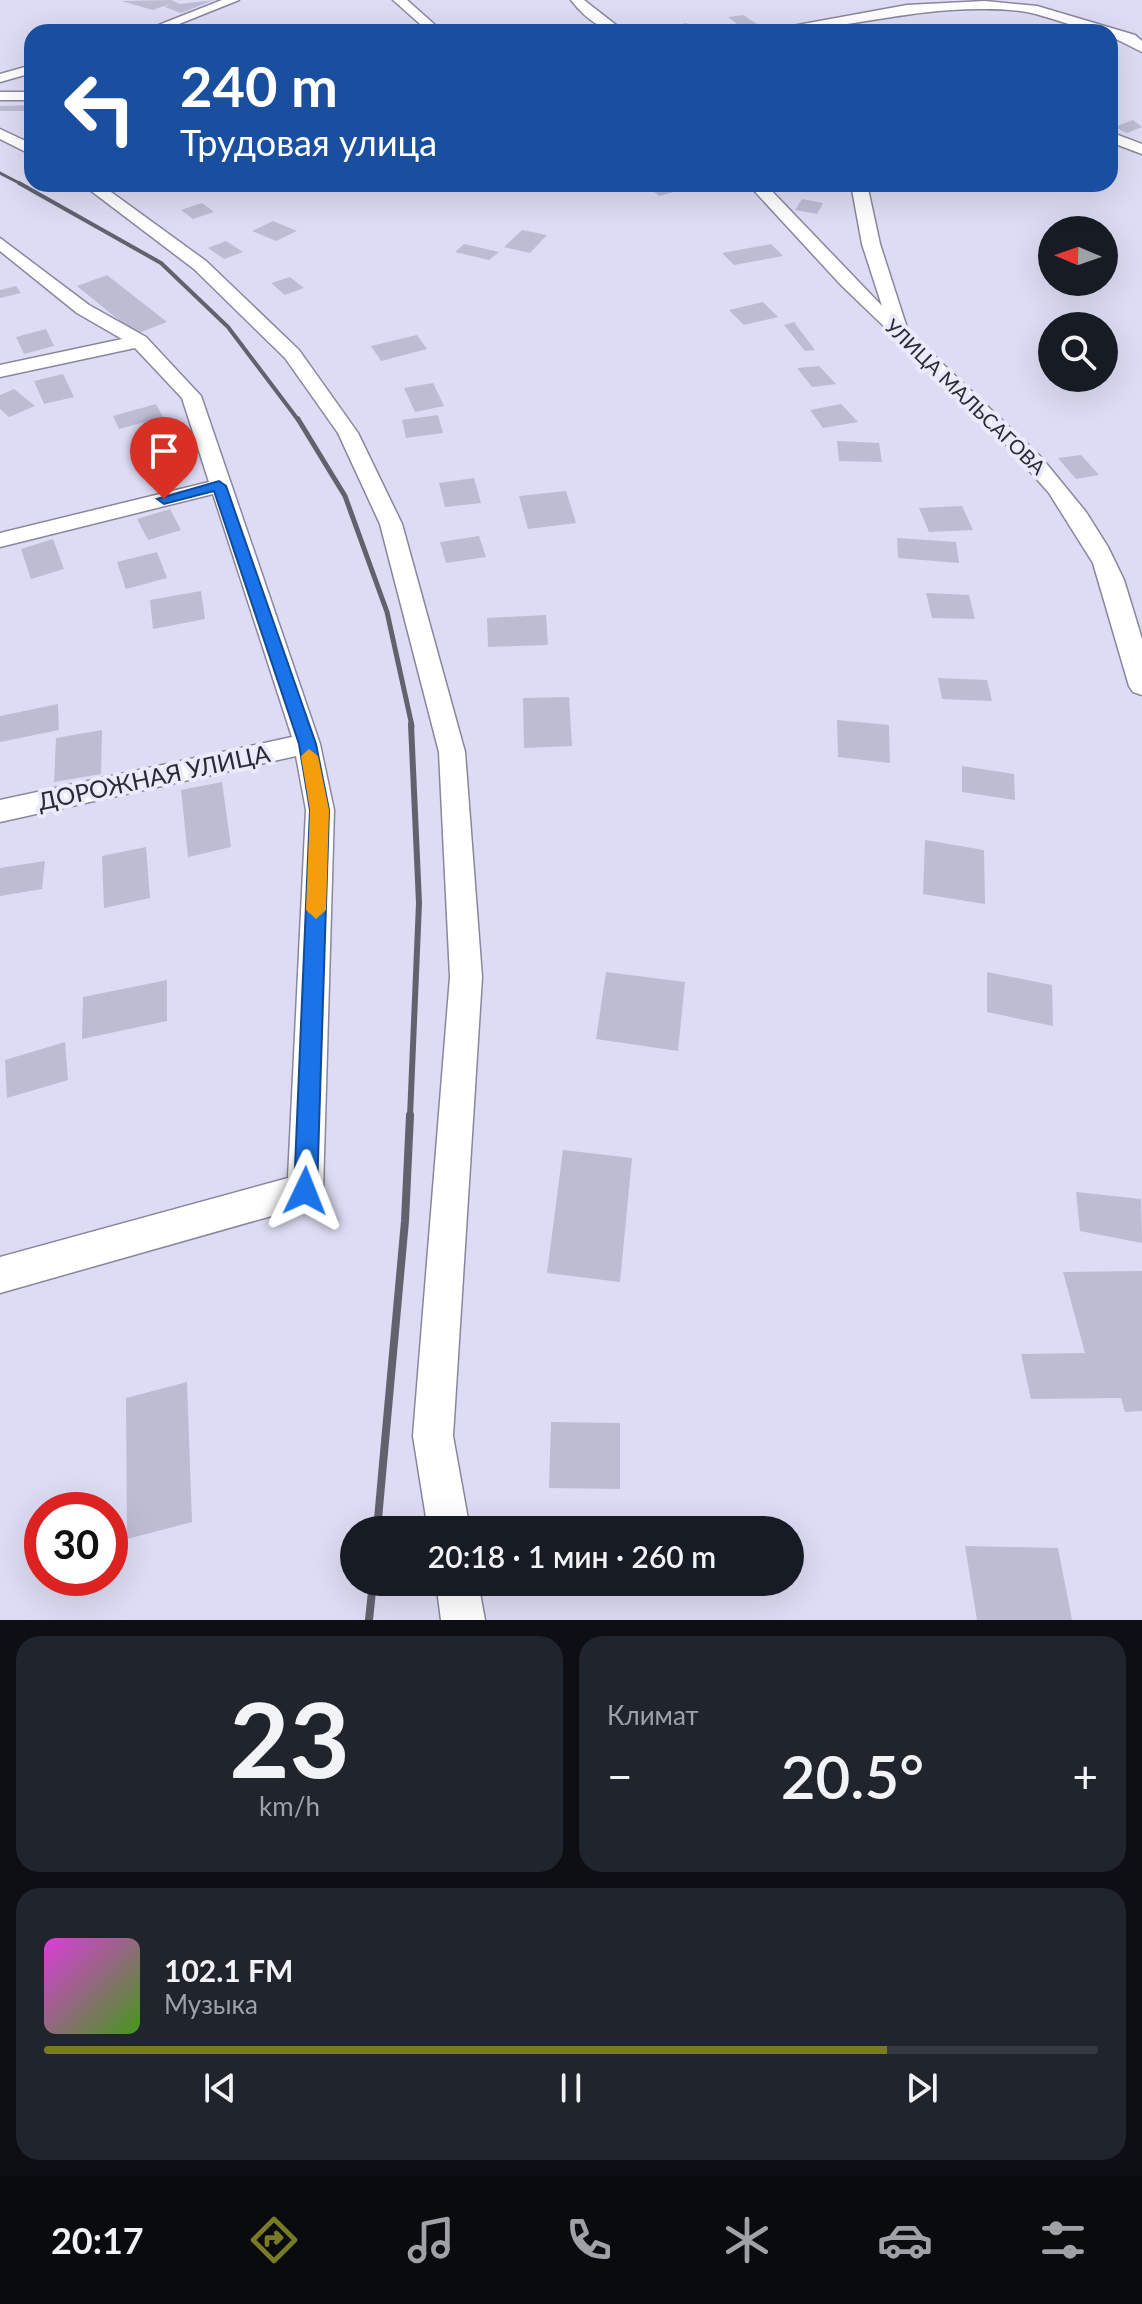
<!DOCTYPE html>
<html lang="ru">
<head>
<meta charset="utf-8">
<style>
  :root { --surface:#171b24; --page:#20242c; --text:#f1f3f6; --muted:#9ea1a6; --line:#363941; --accent:#797b24 }
  body { margin:0; font-family:Lato,sans-serif; background:var(--page); color:var(--text); height:100vh; display:flex; flex-direction:column; font-size:30px; white-space:nowrap }
  * { box-sizing:border-box; margin:0 }
  p { font-size:26px; color:var(--muted) }
  .icon { flex:none; width:44px; height:44px; fill:none; stroke:currentColor; stroke-width:2; stroke-linecap:round; stroke-linejoin:round }
  .map { position:relative; height:1620px; overflow:hidden }
  .panel { display:flex; flex-direction:column; gap:16px; padding:16px; background:#0d0f14; flex:1 }
  .panel>* { flex:none }
  .banner { position:absolute; left:24px; top:24px; width:1094px; height:168px; border-radius:24px; box-shadow:0 8px 32px #0002; background:#1a4fa0; color:#fff; overflow:hidden }
  .needle { width:52px; rotate:272deg }
  .buttons { position:absolute; left:1038px; top:216px; display:grid; gap:16px }
  .buttons a { display:grid; place-items:center; width:80px; height:80px; border-radius:50%; background:var(--surface); box-shadow:0 8px 32px #0002; font-size:40px }
  .speed { position:absolute; left:24px; top:1492px; display:flex; gap:16px; font-size:40px; font-weight:700; text-align:center }
  .speed>* { display:grid; place-content:center; width:104px; height:104px; border-radius:50%; background:var(--surface); box-shadow:0 8px 32px #0002; line-height:1 }
  .speed .limit { border:12px solid #d22; background:#fff; color:#111 }
  .pin { position:absolute; display:grid; place-items:center; width:68px; height:68px; color:#fff; margin:-82px -34px; border-radius:50% 50% 50% 0; rotate:-45deg; box-shadow:0 0 8px #0007 }
  .pin .icon { rotate:45deg }
  .me { position:absolute; width:88px; margin:-44px; rotate:2deg; stroke-linejoin:round; filter:drop-shadow(0 0 6px #0008) }
  .turn { display:flex; align-items:center; gap:28px; height:168px; padding:0 24px; font-size:36px }
  .turn .icon { width:104px; height:104px; stroke-width:2.5 }
  .turn b { display:block; font-size:56px; line-height:68px }
  .big { font-size:60px; font-weight:600; line-height:1.1 }
  .panel .widget { flex:1; display:flex; flex-direction:column; justify-content:center; gap:12px; min-width:0; padding:0 28px; border-radius:24px; background:var(--page) }
  .panel .dial { align-items:center; gap:0 }
  .dial b { font-size:104px; line-height:1 }
  .song { display:flex; align-items:center; gap:24px }
  .cover { width:96px; height:96px; border-radius:12px; background:linear-gradient(135deg,hsl(300 70% 55%),hsl(100 70% 35%)) }
  .played { height:8px; border-radius:4px; background:linear-gradient(90deg,var(--accent) 80%,var(--line) 80%) }
  .keys { display:flex; justify-content:space-around; direction:ltr }
  .heat { display:flex; justify-content:space-between; align-items:center; font-size:44px; direction:ltr }
  .panel .tiles { flex:1; display:grid; gap:16px; grid-template-columns:1fr 1fr }
  .widget:last-child { grid-column:span 2 }
  .trip { position:absolute; left:340px; top:1516px; width:464px; height:80px; border-radius:40px; background:var(--surface); box-shadow:0 8px 32px #0002; font-weight:600; line-height:80px; text-align:center }
  .menu { display:flex; height:128px; justify-content:space-around; align-items:center; background:#090b0e; color:var(--muted) }
  .menu .icon { width:56px; height:56px }
  .menu .selected { color:var(--accent) }
  .menu b { font-size:36px; color:var(--text) }
  .map>svg:first-child { display:block }
  .building { fill:#bcbcd3 }
  .lines { fill:none; stroke-linecap:round; stroke-linejoin:round }
  .minor-casing { stroke:#88879d; stroke-width:3 }
  .minor { fill:#fff; fill-rule:evenodd }
  .rail-far4 { stroke:#62626f; stroke-width:3 }
  .rail-far3 { stroke:#62626f; stroke-width:4 }
  .rail-far2 { stroke:#62626f; stroke-width:5 }
  .rail-far1 { stroke:#62626f; stroke-width:6 }
  .rail { stroke:#62626f; stroke-width:8 }
  .route { fill:#1a73e8; stroke:#114b97; stroke-width:2 }
  .slow { fill:#f59e0b }
  .labels { text-anchor:middle; stroke-width:8; stroke-linejoin:round; paint-order:stroke }
  .far-street-label { font-size:20px; fill:#2a2a33; stroke:#eaeafd }
  .street-label { font-size:24px; fill:#2a2a33; stroke:#eaeafd }
</style>
</head>
<body>
<div class="map">
<svg width="1142" height="1620" viewBox="0 0 1142 1620">
  <rect width="100%" height="100%" fill="#dddcf4"/>
  <path class="building" d="M 171,0 L 180,4 L 214,0 L 181,13 L 165,7 L 173,3 L 153,10 L 121,1 Z
    M 743,15 L 757,24 L 741,27 L 728,17 Z
    M 685,23 L 703,28 L 695,32 L 672,30 Z
    M 32,105 L 32,111 L 0,111 L 0,106 Z
    M 1133,120 L 1142,127 L 1127,133 L 1114,127 Z
    M 645,184 L 678,184 L 685,189 L 659,196 Z
    M 802,199 L 823,203 L 817,214 L 795,210 Z
    M 202,203 L 214,212 L 193,219 L 181,210 Z
    M 273,221 L 297,231 L 276,241 L 252,231 Z
    M 522,230 L 547,235 L 530,253 L 504,247 Z
    M 226,241 L 243,252 L 224,259 L 208,248 Z
    M 464,244 L 499,252 L 489,260 L 455,252 Z
    M 771,244 L 783,256 L 734,265 L 722,253 Z
    M 107,275 L 167,322 L 136,334 L 77,286 Z
    M 290,277 L 304,288 L 285,295 L 271,283 Z
    M 16,286 L 21,293 L 0,298 L 0,290 Z
    M 763,302 L 778,317 L 744,325 L 729,310 Z
    M 794,322 L 815,350 L 805,351 L 784,325 Z
    M 46,329 L 54,346 L 24,354 L 16,337 Z
    M 417,335 L 427,349 L 381,361 L 371,346 Z
    M 819,366 L 836,384 L 812,387 L 797,368 Z
    M 63,374 L 74,397 L 44,404 L 34,381 Z
    M 433,383 L 444,406 L 415,412 L 404,388 Z
    M 14,389 L 35,406 L 9,417 L 0,409 L 0,395 Z
    M 156,404 L 163,417 L 119,429 L 113,416 Z
    M 841,404 L 858,422 L 823,428 L 810,410 Z
    M 438,415 L 443,433 L 406,438 L 402,420 Z
    M 183,441 L 190,457 L 152,466 L 147,449 Z
    M 837,441 L 879,443 L 882,462 L 839,461 Z
    M 1081,455 L 1099,475 L 1076,479 L 1058,458 Z
    M 474,478 L 481,503 L 445,507 L 439,483 Z
    M 566,491 L 576,523 L 528,529 L 519,496 Z
    M 962,506 L 973,530 L 929,532 L 919,508 Z
    M 170,509 L 181,530 L 148,540 L 137,519 Z
    M 479,536 L 486,557 L 446,563 L 440,542 Z
    M 897,538 L 956,542 L 959,563 L 898,558 Z
    M 53,539 L 64,569 L 31,579 L 21,549 Z
    M 157,552 L 167,578 L 126,589 L 117,562 Z
    M 201,591 L 205,619 L 153,629 L 150,600 Z
    M 926,593 L 969,595 L 975,619 L 932,618 Z
    M 546,615 L 548,645 L 488,647 L 487,618 Z
    M 938,678 L 987,680 L 992,701 L 942,699 Z
    M 569,697 L 572,746 L 524,748 L 523,698 Z
    M 58,704 L 59,730 L 0,742 L 0,716 Z
    M 837,720 L 889,725 L 890,763 L 838,757 Z
    M 102,730 L 101,774 L 54,782 L 56,738 Z
    M 962,766 L 1014,774 L 1015,800 L 962,792 Z
    M 222,782 L 231,847 L 188,857 L 181,790 Z
    M 925,840 L 984,850 L 985,904 L 923,894 Z
    M 146,847 L 150,898 L 104,908 L 102,856 Z
    M 45,861 L 42,889 L 0,896 L 0,868 Z
    M 606,972 L 685,982 L 678,1051 L 596,1039 Z
    M 987,972 L 1052,985 L 1053,1026 L 987,1012 Z
    M 167,980 L 167,1021 L 82,1039 L 83,997 Z
    M 65,1042 L 68,1080 L 7,1098 L 5,1060 Z
    M 563,1150 L 632,1158 L 620,1282 L 547,1273 Z
    M 1076,1192 L 1141,1199 L 1142,1243 L 1080,1231 Z
    M 1142,1271 L 1142,1411 L 1125,1412 L 1121,1398 L 1031,1399 L 1021,1354 L 1085,1353 L 1063,1272 Z
    M 187,1382 L 192,1522 L 127,1539 L 126,1398 Z
    M 551,1422 L 620,1423 L 620,1489 L 549,1488 Z
    M 965,1546 L 1058,1548 L 1072,1620 L 977,1620 Z"/>
  <g class="lines">
    <defs>
      <path id="minor" d="M 222,0 L 239,0 L 159,32 L 141,32 Z
        M 393,0 L 407,0 L 443,32 L 429,32 Z
        M 571,0 L 584,0 L 625,32 C 602,32 585,18 571,0 Z
        M 985,1 L 1037,6 L 1135,35 L 1142,41 L 1142,52 L 1110,36 L 1110,32 C 1085,32 1063,21 1039,15 C 1022,10 1001,9 984,9 C 908,8 835,32 759,32 L 907,5 Z
        M 32,65 L 32,73 L 0,82 L 0,74 Z
        M 0,92 L 32,92 L 32,100 L 0,100 Z
        M 0,129 L 32,144 L 32,155 L 0,139 Z
        M 1110,132 L 1142,144 L 1142,154 L 1110,142 Z
        M 82,184 L 100,184 L 206,261 L 299,350 L 358,433 L 402,524 L 465,752 L 482,977 L 453,1436 L 470,1530 L 428,1530 L 413,1436 L 450,977 L 439,752 L 380,524 L 338,433 L 285,358 L 194,269 Z
        M 748,184 L 765,184 L 882,306 L 862,244 L 851,184 L 867,184 L 880,244 L 908,331 L 1041,457 L 1086,512 L 1108,547 L 1124,580 L 1142,639 L 1142,695 L 1133,692 L 1129,686 L 1093,563 L 1049,493 L 1002,440 L 841,285 Z
        M 0,238 L 89,305 L 146,337 L 201,396 L 320,744 L 334,810 L 323,1191 L 317,1203 L 0,1293 L 0,1257 L 288,1178 L 306,810 L 296,756 L 0,822 L 0,800 L 292,737 L 213,494 L 0,547 L 0,533 L 209,482 L 182,398 L 135,348 L 0,377 L 0,365 L 122,339 L 77,313 L 0,251 Z
        M 436,1582 L 478,1582 L 485,1620 L 441,1620 Z"/>
    </defs>
    <use href="#minor" class="minor-casing"/>
    <use href="#minor" class="minor"/>
    <path class="rail-far4" d="M 0,173 L 23,185"/>
    <path class="rail-far3" d="M 19,183 L 161,263 L 228,327 L 299,421"/>
    <path class="rail-far2" d="M 298,419 L 345,496 L 387,612 L 412,726"/>
    <path class="rail-far1" d="M 410,1117 L 419,903 L 411,724"/>
    <path class="rail" d="M 377,1530 L 405,1221 L 410,1115
      M 369,1620 L 373,1582"/>
  </g>
  <path class="route" d="M 219,481 L 226,486 L 316,744 L 329,810 L 317,1191 L 314,1199 L 305,1202 L 297,1199 L 294,1191 L 310,810 L 299,744 L 214,491 L 164,504 L 157,499 Z"/>
  <path class="slow" d="M 309,749 L 318,756 L 329,810 L 326,910 L 316,919 L 306,910 L 310,810 L 301,756 Z"/>
  <g class="labels">
    <g class="far-street-label">
      <text transform="translate(965 397) rotate(44)" y="7">УЛИЦА МАЛЬСАГОВА</text>
    </g>
    <g class="street-label">
      <text transform="translate(154 778) rotate(-12)" y="8">ДОРОЖНАЯ УЛИЦА</text>
    </g>
  </g>
</svg>
<div class="buttons">
<a><svg class="needle" viewBox="-14 -14 28 28"><path d="M0-13l5 13h-10z" fill="#e53935"/><path d="M0 13l5-13h-10z" fill="#9ea1a6"/></svg></a>
<a><svg class="icon" aria-label="search" viewBox="0 0 24 24"><circle cx="10" cy="10" r="6"/><path d="M15 15l6 6"/></svg></a>
</div>
<div class="speed"><div class="limit">30</div></div>
<div class="pin" style="left:164px;top:499px;background:#d93025"><svg class="icon" aria-label="arrive" viewBox="0 0 24 24"><path d="M6 21V4h12l-3 4 3 4H6"/></svg></div>
<svg class="me" style="left:305px;top:1191px" viewBox="-20 -20 40 40"><path d="M0-17L14 15 0 8-14 15z" fill="#1a73e8" stroke="#fff" stroke-width="4"/></svg>
<div class="trip">20:18 · 1 мин · 260 m</div>
<div class="banner">
<div class="turn"><svg class="icon" aria-label="left" viewBox="0 0 24 24"><path d="M17 20v-9H6M10 6l-5 5 5 5"/></svg><div><b>240 m</b>Трудовая улица</div></div>
</div>
</div>
<section class="panel">
<div class="tiles">
<div class="widget dial"><b>23</b><p>km/h</p></div>
<div class="widget"><p>Климат</p>
<div class="heat"><a>−</a><b class="big">20.5°</b><a>+</a></div>
</div>
<div class="widget">
<div class="song"><i class="cover"></i><div><b>102.1 FM</b><p>Музыка</p></div></div>
<div class="played"></div>
<div class="keys"><svg class="icon" aria-label="previous" viewBox="0 0 24 24"><path d="M18 5L8 12l10 7zM5 5v14"/></svg><svg class="icon" aria-label="pause" viewBox="0 0 24 24"><path d="M8 5v14M16 5v14"/></svg><svg class="icon" aria-label="next" viewBox="0 0 24 24"><path d="M6 5l10 7-10 7zM19 5v14"/></svg></div>
</div>
</div>
</section>
<nav class="menu">
<b>20:17</b>
<svg class="icon selected" aria-label="directions" viewBox="0 0 24 24"><path d="M12 3l9 9-9 9-9-9zM9 14v-3h6M13 9l2 2-2 2"/></svg>
<svg class="icon" aria-label="music" viewBox="0 0 24 24"><path d="M9 18V5l10-2v13"/><circle cx="6" cy="18" r="3"/><circle cx="16" cy="16" r="3"/></svg>
<svg class="icon" aria-label="phone" viewBox="0 0 24 24"><path d="M5 4h4l2 5-3 2q2 4 5 5l2-3 5 2v4C11 20 4 13 5 4z"/></svg>
<svg class="icon" aria-label="climate" viewBox="0 0 24 24"><path d="M12 3v18M4 7l16 10M4 17L20 7"/></svg>
<svg class="icon" aria-label="car" viewBox="0 0 24 24"><path d="M5 17H2v-5l4-1 3-4h7l3 4 3 1v5h-3M9 17h6M6 11h13"/><circle cx="7" cy="17" r="2"/><circle cx="17" cy="17" r="2"/></svg>
<svg class="icon" aria-label="filters" viewBox="0 0 24 24"><path d="M4 7h16M4 17h16"/><circle cx="9" cy="7" r="2"/><circle cx="15" cy="17" r="2"/></svg>
</nav>
</body>
</html>
